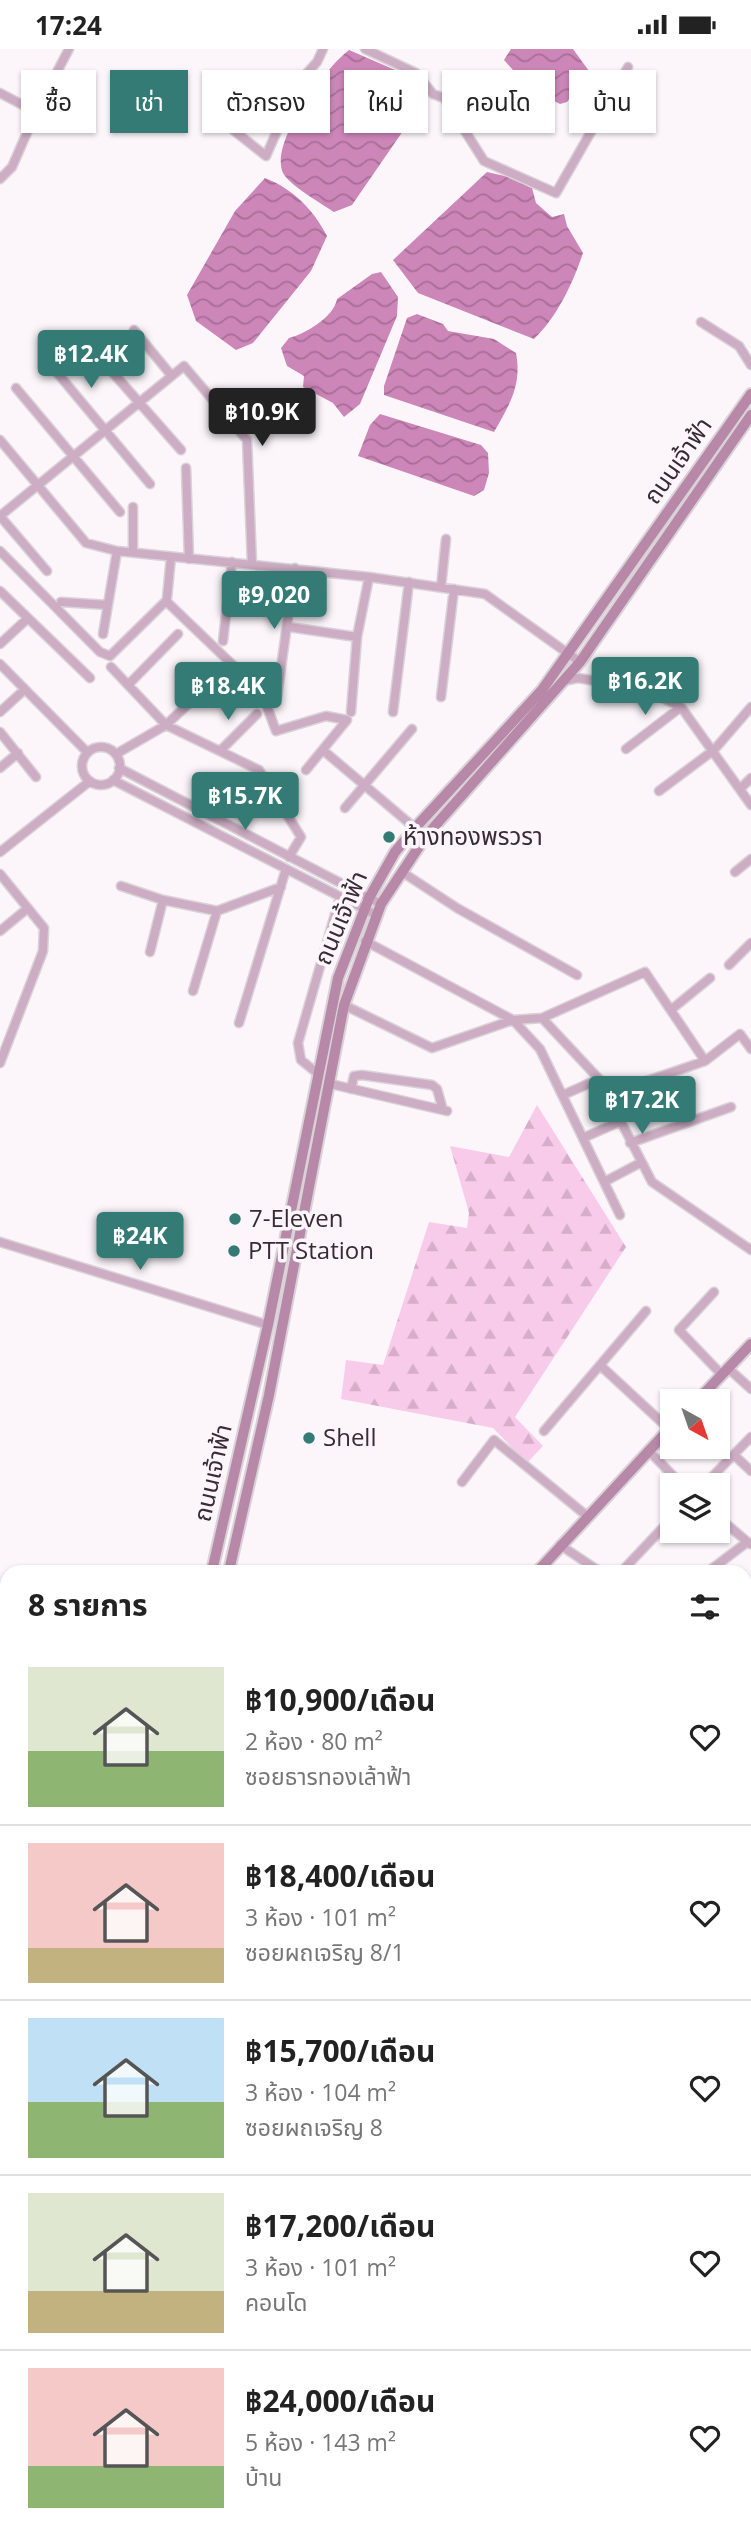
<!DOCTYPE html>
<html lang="th">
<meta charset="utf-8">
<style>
:root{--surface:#fff;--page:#f6f6f6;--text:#222;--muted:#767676;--line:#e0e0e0;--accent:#347b75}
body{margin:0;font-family:"Open Sans","Noto Sans Thai",sans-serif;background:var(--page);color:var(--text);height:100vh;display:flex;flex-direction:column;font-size:26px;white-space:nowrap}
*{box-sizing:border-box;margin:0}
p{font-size:23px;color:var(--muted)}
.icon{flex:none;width:38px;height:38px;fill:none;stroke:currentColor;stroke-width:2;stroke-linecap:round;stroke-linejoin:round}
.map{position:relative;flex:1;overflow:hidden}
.drawer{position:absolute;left:0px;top:1516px;width:752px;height:975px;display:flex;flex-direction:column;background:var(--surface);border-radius:21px 21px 0 0;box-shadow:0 2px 5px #0004}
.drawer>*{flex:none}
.banner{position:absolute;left:21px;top:21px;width:710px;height:63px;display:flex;gap:14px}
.needle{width:46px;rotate:140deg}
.controls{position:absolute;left:660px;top:1340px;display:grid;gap:14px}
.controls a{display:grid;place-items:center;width:70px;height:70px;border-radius:0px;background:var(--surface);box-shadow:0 2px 5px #0004;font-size:35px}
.price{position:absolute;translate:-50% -60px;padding:0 16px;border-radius:7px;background:var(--accent);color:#fff;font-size:23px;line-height:46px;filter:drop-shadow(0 2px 4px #0008)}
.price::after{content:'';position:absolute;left:50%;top:42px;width:21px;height:16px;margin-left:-10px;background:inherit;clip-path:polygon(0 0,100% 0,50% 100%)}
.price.on{background:#222;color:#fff}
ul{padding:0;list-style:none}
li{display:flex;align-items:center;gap:21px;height:175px;padding:0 28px}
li+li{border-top:2px solid var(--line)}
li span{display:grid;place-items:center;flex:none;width:196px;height:140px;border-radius:0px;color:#555}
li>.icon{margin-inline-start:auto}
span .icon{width:84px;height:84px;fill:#fffc;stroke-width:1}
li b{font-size:30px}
h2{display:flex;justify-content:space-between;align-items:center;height:84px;padding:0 28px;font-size:30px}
.tag{padding:0 24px;border-radius:0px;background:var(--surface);box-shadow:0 2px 5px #0004;font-size:24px;line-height:63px}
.tag.on{background:var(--accent);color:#fff}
.status{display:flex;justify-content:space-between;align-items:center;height:49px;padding:0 35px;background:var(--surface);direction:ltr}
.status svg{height:19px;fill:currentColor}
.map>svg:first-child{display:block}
.grass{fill:url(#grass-dots)}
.forest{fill:url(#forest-firs)}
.pitch{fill:#f9cbea}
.water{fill:url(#water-waves)}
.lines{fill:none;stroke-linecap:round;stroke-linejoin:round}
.stream{stroke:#cc86b8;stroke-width:2.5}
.street-casing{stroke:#d9d2d6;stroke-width:11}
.secondary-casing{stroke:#d9d2d6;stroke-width:14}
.street{stroke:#cdadc3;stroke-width:8}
.secondary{stroke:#b788a8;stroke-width:10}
.poi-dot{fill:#347b75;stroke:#fcf6fa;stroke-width:2.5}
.labels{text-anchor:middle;stroke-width:7;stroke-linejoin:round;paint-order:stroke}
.street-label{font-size:24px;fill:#382c34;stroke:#fcf6fa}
.poi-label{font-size:24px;fill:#382c34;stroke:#fcf6fa;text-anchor:start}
</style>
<div class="status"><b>17:24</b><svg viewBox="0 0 49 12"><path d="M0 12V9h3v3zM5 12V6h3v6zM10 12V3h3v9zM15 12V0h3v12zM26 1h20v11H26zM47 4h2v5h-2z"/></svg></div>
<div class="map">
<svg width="751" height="2490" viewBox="0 0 751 2490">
<defs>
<pattern id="grass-dots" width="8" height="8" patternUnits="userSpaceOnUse" patternTransform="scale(1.75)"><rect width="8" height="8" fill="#f9cbea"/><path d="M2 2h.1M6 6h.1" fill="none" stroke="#d6aec9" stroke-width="1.8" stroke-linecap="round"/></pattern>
<pattern id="forest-firs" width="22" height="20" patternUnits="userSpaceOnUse" patternTransform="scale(1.75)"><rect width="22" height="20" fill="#f9cbea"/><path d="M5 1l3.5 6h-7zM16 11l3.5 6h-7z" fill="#d6aec9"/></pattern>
<pattern id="water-waves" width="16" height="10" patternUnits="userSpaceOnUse" patternTransform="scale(1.75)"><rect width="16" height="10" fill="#cc86b8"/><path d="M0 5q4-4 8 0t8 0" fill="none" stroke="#a76e96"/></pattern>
</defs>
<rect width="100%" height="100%" fill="#fcf6fa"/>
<path class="grass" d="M751 1771V1846L746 1848V1774Z
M751 1863V1914L746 1912V1866Z
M751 1995V2035L746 2038V1996Z"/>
<path class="forest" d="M537 1056 626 1198 515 1368 543 1397 527 1414 493 1379 341 1350 346 1311 383 1316 429 1173 467 1179 469 1164 450 1097 509 1108Z
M7 2241V2483H51L52 2490H0V2242Z"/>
<path class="pitch" d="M105 2483H171L170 2490H105Z
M443 2483H492L490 2490H441Z"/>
<path class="water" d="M511 0H573L589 22 567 53 560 55 529 39 504 11Z
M349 1 416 30 425 50 352 156 334 163C322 155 289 136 283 124 269 94 325 19 349 1Z
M487 123 509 128 532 139 536 154 552 168 564 165 567 177 583 204C573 234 557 268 534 290L418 244 393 211Z
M265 129C293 140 313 160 327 187L311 222 253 294 236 301 196 272 187 246 235 162Z
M381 223 398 248 397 267 360 355 344 368 333 354 303 338 304 327 287 317 281 299 289 289C305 285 334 268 337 250L372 225Z
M417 265 443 275 448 282 494 290 516 304C522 336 510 355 494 383L384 346V337L407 269Z
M380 365 481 396 488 404 489 424 484 441 474 447 358 407 370 376Z"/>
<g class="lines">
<path class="stream" d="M746 1854 751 1853
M350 2490 351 2483"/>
<defs>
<path id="street" d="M365 0 416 24 433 45 444 49 484 112 556 144 628 18
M0 44 36 63
M249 52 284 71
M213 65 266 107 298 34 317 13 323 0
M0 130 12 118 36 63 69 0
M701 273 739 297 751 316
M134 281 171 326
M92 300 181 401
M54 320 150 435
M16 339 120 463
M0 391 86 494 117 502 369 528 485 545 580 613
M186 419 189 510
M0 467 184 317 247 391 252 515
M0 467 47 522
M0 502 100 603 110 607 166 552 262 644 276 682 326 667 347 671 306 721
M133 503V458
M441 538 446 490
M0 542 90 629
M167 549 171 508
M61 553 108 556
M289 578 357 588
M103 585 117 502
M223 592 232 513
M0 595 27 570
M0 615 87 703
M111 618 166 676 259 721 301 788 289 808
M563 632 578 629 645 640 681 658 751 756
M129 635 178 585
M277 647 295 519
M441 648 454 540
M0 663 24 641
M351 663 357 588 369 528
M393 663 409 533
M0 683 36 728
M82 717a19 19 0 1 1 38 0a19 19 0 1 1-38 0Z
M626 700 681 658
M220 702 257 665
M324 702 415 779
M116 705 166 676 222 623
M0 719 18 704
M119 719 381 855
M113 731 376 866
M740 740 751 729
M659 742 714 701 751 658
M345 759 412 680
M0 803 90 732
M402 823 457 859 577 926
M735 823 751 810
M0 825 44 879 43 902 0 1014
M121 837 163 851 217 862 281 838
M0 882 28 859
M365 892 513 971 540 1000 620 1166
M150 903 163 851
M729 916 751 894
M193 942 217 862
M344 956 432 999 513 971 542 969 645 923 705 1012
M672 960 710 929
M542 969 599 1030 652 1133 751 1201
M239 974 286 820
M317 1024 301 1011 298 994 340 848
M331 1035 447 1062
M351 1040 354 1027 362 1026 432 1036 437 1040 443 1061
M563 1046 599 1030
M606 1046 705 1012 740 985 751 1000
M583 1089 619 1073
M630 1094 731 1058
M604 1133 640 1114
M0 1193 268 1276
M714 1243 679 1281 722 1326
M602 1318 669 1380
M729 1320 751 1340
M544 1382 646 1262
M648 1401 683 1437
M734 1406 751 1422
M462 1433 494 1391 587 1467
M703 1437 751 1388
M718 1468 750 1495
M560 1496 599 1522
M622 1522 672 1469
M709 1522 746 1494
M0 1631H7
M746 1637 751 1641
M0 1837 7 1747
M0 2073 7 2065
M746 2084 751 2081
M746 2151 751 2146
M0 2192 7 2191
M746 2226 751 2221
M746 2267 751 2276
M746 2298 751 2294
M746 2364 751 2359
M746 2435 751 2431
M395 2483 413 2489
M613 2483 618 2490
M519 2490 526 2483
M593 2490 601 2483
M680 2490 688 2483"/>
<path id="secondary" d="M696 1353 751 1295
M212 1522 268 1276 338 929 369 849 395 803 415 779 542 641 751 345
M229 1522 269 1346 344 956 381 855 426 787 580 613 751 366
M538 1522 672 1377
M0 1915H7
M296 2490V2483"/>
</defs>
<use href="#street" class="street-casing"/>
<use href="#secondary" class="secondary-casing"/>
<use href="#street" class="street"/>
<use href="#secondary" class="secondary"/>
</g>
<g class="poi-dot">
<circle cx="389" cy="788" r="7"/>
<circle cx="235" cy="1170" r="7"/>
<circle cx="234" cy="1202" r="7"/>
<circle cx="309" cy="1389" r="7"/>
</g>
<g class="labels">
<g class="street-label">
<text transform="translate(678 412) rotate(-55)" y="8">ถนนเจ้าฟ้า</text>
<text transform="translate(341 869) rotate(-67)" y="8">ถนนเจ้าฟ้า</text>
<text transform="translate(213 1424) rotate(-77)" y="8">ถนนเจ้าฟ้า</text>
</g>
<g class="poi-label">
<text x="403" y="796">ห้างทองพรวรา</text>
<text x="249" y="1178">7-Eleven</text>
<text x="248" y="1210">PTT Station</text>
<text x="323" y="1397">Shell</text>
</g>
</g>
</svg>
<div class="controls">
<a><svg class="needle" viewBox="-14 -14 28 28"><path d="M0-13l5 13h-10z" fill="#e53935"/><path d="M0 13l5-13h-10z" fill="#767676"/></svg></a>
<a><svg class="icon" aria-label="layers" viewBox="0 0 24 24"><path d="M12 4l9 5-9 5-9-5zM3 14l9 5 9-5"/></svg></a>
</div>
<b class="price" style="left:91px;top:341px">฿12.4K</b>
<b class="price on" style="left:262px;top:399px">฿10.9K</b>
<b class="price" style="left:274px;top:582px">฿9,020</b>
<b class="price" style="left:645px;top:668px">฿16.2K</b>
<b class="price" style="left:228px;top:673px">฿18.4K</b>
<b class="price" style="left:245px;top:783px">฿15.7K</b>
<b class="price" style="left:642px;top:1087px">฿17.2K</b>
<b class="price" style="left:140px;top:1223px">฿24K</b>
<div class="banner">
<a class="tag">ซื้อ</a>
<a class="tag on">เช่า</a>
<a class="tag">ตัวกรอง</a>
<a class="tag">ใหม่</a>
<a class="tag">คอนโด</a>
<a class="tag">บ้าน</a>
</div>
<section class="drawer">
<h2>8 รายการ<svg class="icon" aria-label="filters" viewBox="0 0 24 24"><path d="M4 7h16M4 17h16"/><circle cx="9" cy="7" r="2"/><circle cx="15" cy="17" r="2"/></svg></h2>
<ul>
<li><span style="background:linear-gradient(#dfe7d0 60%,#8fb573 0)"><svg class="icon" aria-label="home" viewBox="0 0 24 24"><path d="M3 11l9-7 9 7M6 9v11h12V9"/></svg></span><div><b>฿10,900/เดือน</b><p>2 ห้อง · 80 m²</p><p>ซอยธารทองเล้าฟ้า</p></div><svg class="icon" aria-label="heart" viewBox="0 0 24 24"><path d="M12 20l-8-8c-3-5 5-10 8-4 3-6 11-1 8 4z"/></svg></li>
<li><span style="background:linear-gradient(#f6c9c9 75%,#c2b280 0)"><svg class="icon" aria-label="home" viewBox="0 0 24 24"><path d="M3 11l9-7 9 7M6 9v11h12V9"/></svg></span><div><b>฿18,400/เดือน</b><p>3 ห้อง · 101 m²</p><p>ซอยผถเจริญ 8/1</p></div><svg class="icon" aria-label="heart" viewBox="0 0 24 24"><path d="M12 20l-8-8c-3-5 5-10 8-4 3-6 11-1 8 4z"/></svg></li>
<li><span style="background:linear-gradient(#bfe0f5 60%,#8fb573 0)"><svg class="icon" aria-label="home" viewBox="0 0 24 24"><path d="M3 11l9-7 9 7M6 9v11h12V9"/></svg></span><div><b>฿15,700/เดือน</b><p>3 ห้อง · 104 m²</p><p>ซอยผถเจริญ 8</p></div><svg class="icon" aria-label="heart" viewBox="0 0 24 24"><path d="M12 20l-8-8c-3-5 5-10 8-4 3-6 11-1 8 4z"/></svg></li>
<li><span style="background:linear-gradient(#dfe7d0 70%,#c2b280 0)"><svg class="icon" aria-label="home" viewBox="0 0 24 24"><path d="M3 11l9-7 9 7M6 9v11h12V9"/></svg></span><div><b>฿17,200/เดือน</b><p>3 ห้อง · 101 m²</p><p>คอนโด</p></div><svg class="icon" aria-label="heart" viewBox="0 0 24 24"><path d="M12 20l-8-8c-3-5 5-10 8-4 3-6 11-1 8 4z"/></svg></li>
<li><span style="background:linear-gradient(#f6c9c9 70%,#8fb573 0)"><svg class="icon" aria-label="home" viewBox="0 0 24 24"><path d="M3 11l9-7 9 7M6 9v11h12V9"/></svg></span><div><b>฿24,000/เดือน</b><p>5 ห้อง · 143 m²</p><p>บ้าน</p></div><svg class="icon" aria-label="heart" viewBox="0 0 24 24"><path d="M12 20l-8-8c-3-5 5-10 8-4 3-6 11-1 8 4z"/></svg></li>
</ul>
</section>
</div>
